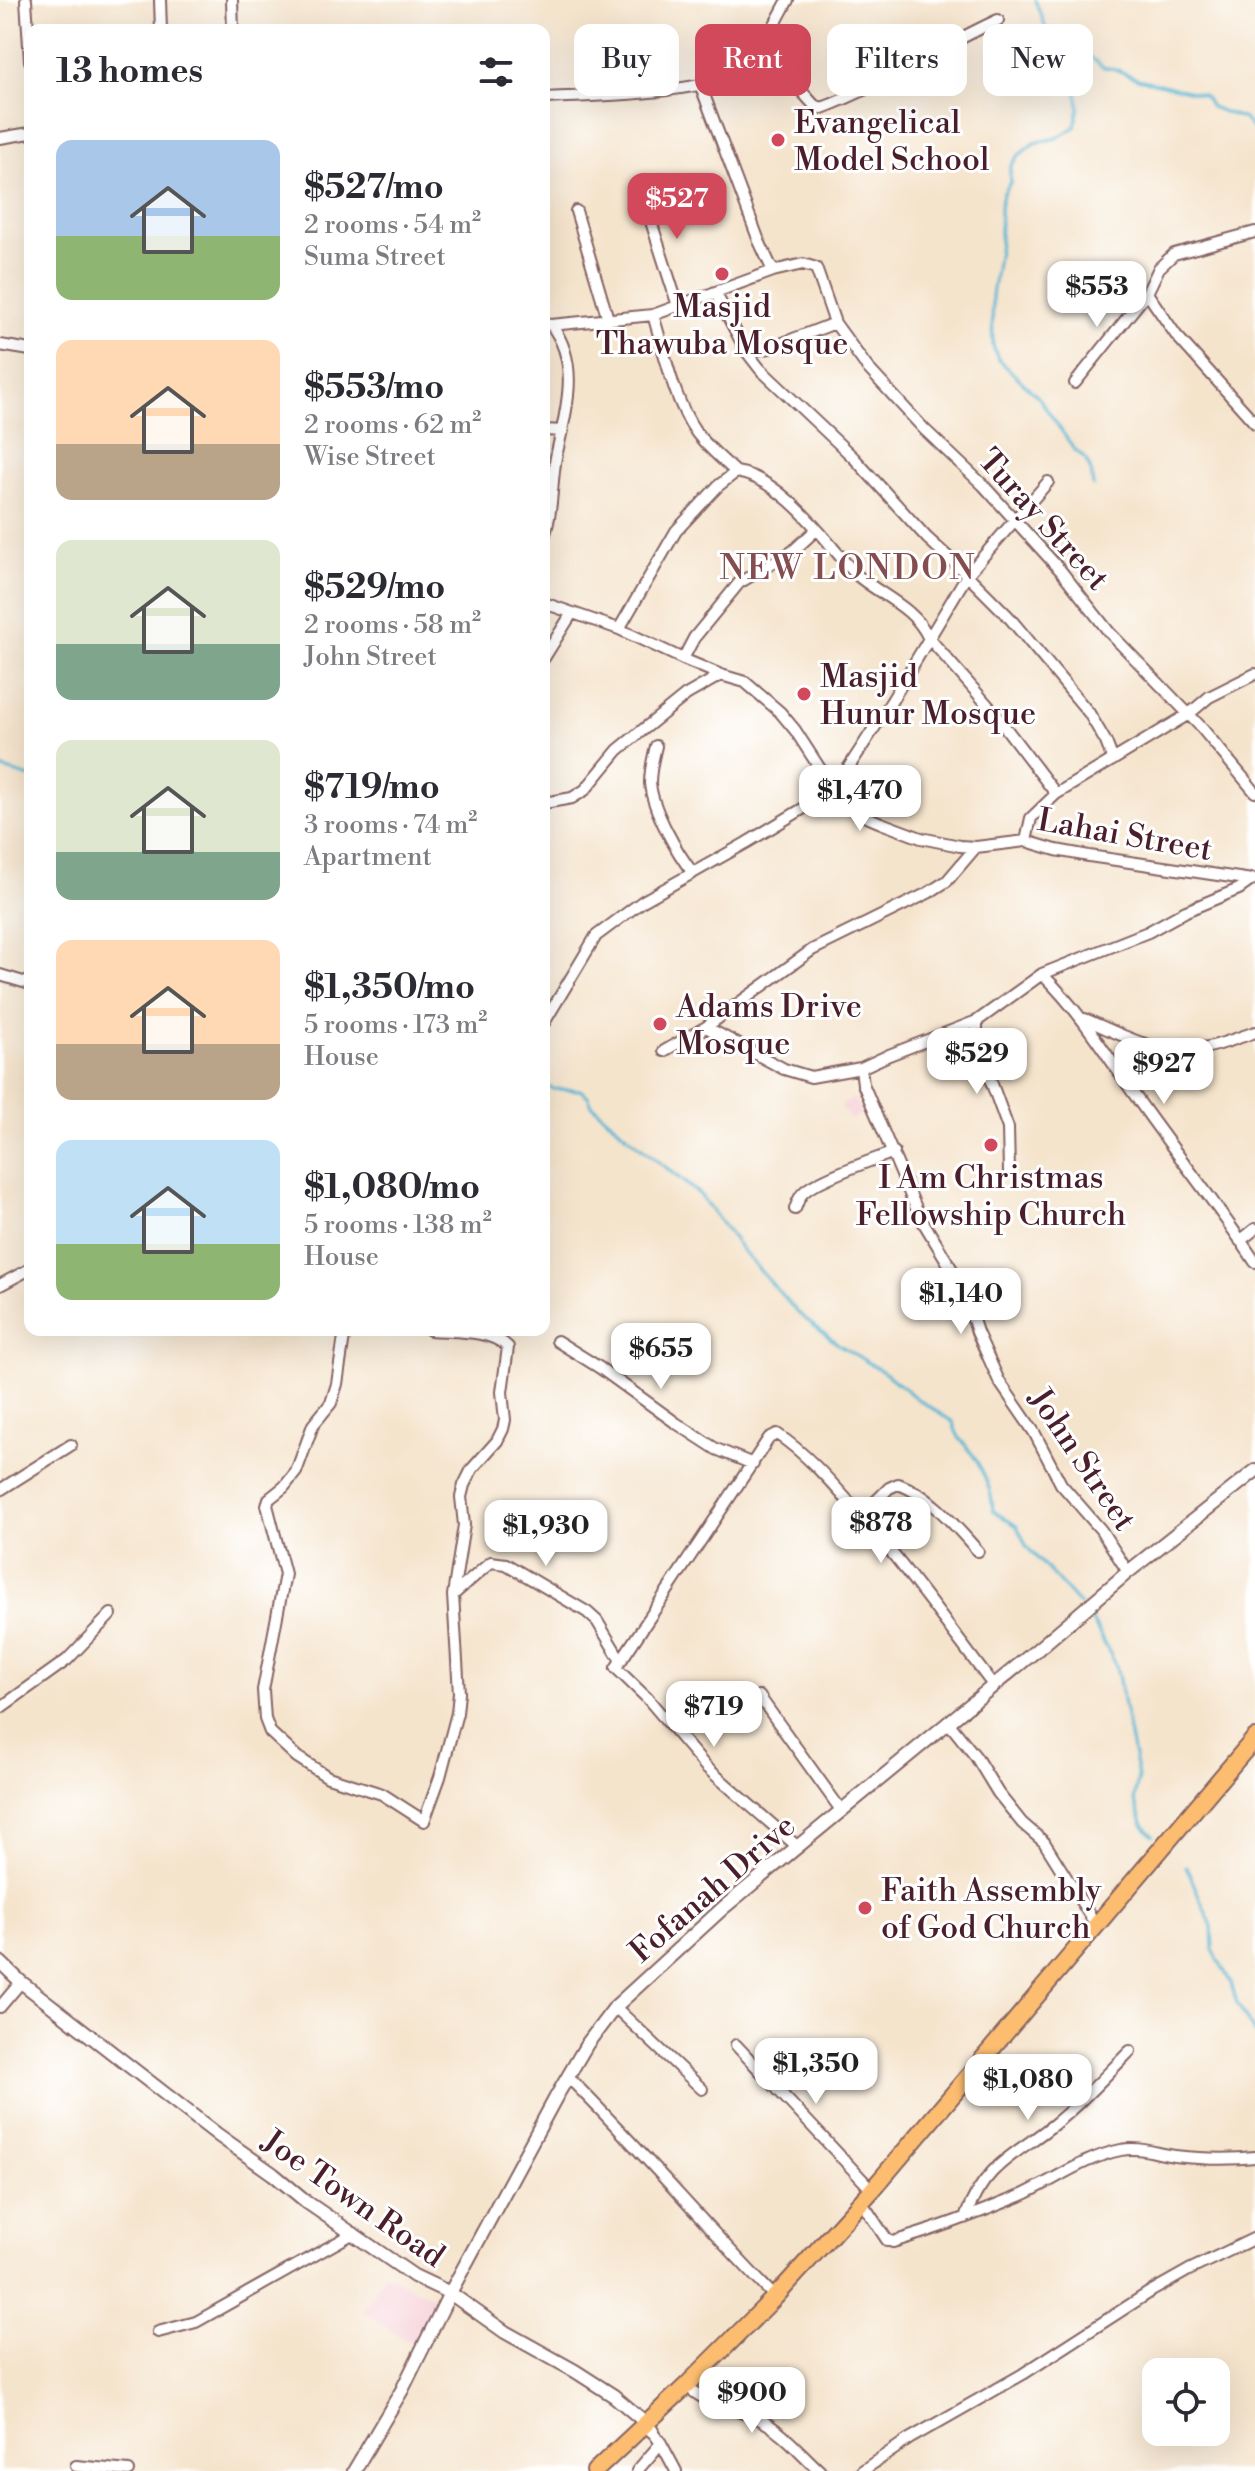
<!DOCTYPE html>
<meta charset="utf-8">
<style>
:root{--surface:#fff;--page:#f7f7f7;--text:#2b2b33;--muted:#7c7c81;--accent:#d1495b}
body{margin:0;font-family:"Libre Bodoni",serif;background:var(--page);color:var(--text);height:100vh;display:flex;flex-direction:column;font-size:30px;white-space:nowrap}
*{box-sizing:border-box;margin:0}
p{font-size:26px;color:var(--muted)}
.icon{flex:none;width:44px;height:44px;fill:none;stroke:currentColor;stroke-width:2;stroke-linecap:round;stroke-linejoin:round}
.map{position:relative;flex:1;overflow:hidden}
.details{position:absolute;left:24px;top:24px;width:526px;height:1312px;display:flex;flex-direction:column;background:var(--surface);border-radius:16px;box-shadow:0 8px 32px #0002}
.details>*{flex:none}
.top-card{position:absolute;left:574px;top:24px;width:560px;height:72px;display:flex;gap:16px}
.tools{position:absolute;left:1142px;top:2358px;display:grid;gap:16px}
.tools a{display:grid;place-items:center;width:88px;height:88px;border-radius:16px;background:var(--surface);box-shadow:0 8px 32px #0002;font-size:40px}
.price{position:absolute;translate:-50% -68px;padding:0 18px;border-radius:16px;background:#fff;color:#222;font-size:26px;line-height:52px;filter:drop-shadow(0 2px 4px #0008)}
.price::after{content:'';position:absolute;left:50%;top:48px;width:24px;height:18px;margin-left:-12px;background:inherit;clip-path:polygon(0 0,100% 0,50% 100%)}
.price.active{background:var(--accent);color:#fff}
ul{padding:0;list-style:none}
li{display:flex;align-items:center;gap:24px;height:200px;padding:0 32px}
li span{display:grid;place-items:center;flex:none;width:224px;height:160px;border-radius:16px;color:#555}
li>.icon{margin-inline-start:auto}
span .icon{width:96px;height:96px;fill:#fffc;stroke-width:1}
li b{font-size:34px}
h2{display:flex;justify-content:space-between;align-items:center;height:96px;padding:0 32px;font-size:34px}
.pill{padding:0 28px;border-radius:16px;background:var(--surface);box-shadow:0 8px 32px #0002;font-size:28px;line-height:72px}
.pill.active{background:var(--accent);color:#fff}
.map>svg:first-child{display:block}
.built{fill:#f6cfd7}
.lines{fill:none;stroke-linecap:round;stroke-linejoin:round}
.stream{stroke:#56b5d4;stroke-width:3}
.minor-casing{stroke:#866463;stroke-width:14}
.tertiary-casing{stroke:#866463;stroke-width:16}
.trunk-casing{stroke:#866463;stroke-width:20}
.minor{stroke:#fff;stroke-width:10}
.tertiary{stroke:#fff;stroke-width:12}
.trunk{stroke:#fcbd6f;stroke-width:16}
.poi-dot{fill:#d1495b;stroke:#fff;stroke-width:3}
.labels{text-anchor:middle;stroke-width:6;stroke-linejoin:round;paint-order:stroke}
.poi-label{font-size:32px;fill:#4a1f2b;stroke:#fff;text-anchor:start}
.street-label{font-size:32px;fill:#4a1f2b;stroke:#fff}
.neighbourhood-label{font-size:34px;letter-spacing:2px;fill:#844e50;stroke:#fff}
</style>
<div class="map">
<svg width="1255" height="2471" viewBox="0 0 1255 2471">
<rect width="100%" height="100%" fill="#fff"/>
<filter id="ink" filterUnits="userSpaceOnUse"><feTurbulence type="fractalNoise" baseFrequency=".0125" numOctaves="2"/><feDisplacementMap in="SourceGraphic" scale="16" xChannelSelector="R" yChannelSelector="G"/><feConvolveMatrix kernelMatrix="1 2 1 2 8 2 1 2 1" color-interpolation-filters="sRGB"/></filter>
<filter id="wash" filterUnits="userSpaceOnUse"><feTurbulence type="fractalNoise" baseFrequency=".006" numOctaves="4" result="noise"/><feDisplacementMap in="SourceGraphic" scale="32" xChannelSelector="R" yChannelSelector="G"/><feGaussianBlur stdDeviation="1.8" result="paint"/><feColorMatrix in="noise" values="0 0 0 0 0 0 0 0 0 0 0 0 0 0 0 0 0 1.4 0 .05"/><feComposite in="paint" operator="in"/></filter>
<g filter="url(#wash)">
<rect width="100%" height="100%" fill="#f5e4cc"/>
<path class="built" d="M854 1098 862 1113 850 1120 841 1106Z
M385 2274 438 2300 414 2345 362 2312Z"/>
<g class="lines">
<path class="stream" d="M1035 0 1059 62 1073 74 1079 106 1075 127 1057 138 1034 143 1018 156 1010 167V183L1003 194 1000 207V243L992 296 993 346 998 359 1039 398 1074 449 1085 458 1091 471 1093 486
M1050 44 1069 51 1089 56 1103 67 1115 69 1138 79 1204 95 1211 107 1244 119 1255 132
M0 768 30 777
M544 1084 553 1089 580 1090 588 1096 592 1105 633 1141 700 1195 745 1254 798 1313 838 1344 885 1373 916 1398 953 1422C957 1439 964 1442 973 1455 984 1473 992 1490 993 1511L1017 1526 1027 1547 1080 1605
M1089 1615 1116 1665 1138 1777 1134 1799 1142 1823 1153 1836
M1186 1866 1212 1926 1213 1950 1231 1983 1237 2003 1255 2034"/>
</g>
</g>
<g filter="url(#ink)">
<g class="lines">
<defs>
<path id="minor" d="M26 0 30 61
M160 0 161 30
M232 0 233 30
M748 66 760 71 776 63 814 105 822 108C884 85 938 47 998 20
M700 84 759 241 773 271
M544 98C588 96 714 94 745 68 760 55 778 18 788 0
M0 138 30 133
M640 187 678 306
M576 211 608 319
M715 292 746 351 760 369 854 458 927 538 959 567 1008 616 1089 713 1106 742 1113 760
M1147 293 1176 335 1255 423
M653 315C665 353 673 399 696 432 707 447 723 460 736 472
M544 324 551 325 653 315 773 271 803 264 816 268 835 323 867 367 924 429 983 485 1061 571 1109 632 1200 726 1255 792
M0 345 30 350
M746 351 770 348 835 323
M1075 383 1147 293 1159 268 1174 254 1255 232
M544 430 563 431
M736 472C773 477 810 520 833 548 841 557 849 568 858 576 882 596 915 608 928 637L992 710 1056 794
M544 537C553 511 551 484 556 457 565 414 582 364 551 325
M544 603 619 629 683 659 721 675 745 682 780 712 795 730 839 798 857 813 881 823 921 838 960 846 976 847 1026 841 1056 850 1089 856 1252 880
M619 629 676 531 718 486 736 472
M544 658 572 613
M683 659 694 638 739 583 793 551 816 530
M656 746C653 758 650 771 650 783 652 809 677 853 693 873
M544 803 572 798 585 790 618 750 686 695 721 675
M1026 841 1031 818 1056 794 1189 714 1209 697 1255 674
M1042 974C1080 1011 1106 1054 1136 1097 1175 1153 1218 1205 1255 1262
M0 975 30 984
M1085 1019C1115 1032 1148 1050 1181 1050 1206 1051 1232 1040 1255 1032
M977 1021V1034L985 1065 1008 1128 1009 1172
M544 1023 596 936 643 901 746 843 834 790 891 702 967 575 1048 482
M706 1027 784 1069 811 1077 861 1068 889 1055 977 1021 1042 974 1148 932 1186 911 1239 889 1253 879
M664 1051 706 1027 812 950 928 893 947 881 976 847
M861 1068 863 1084 919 1215 962 1286 977 1332 999 1381 1034 1432 1061 1484 1101 1530 1128 1572
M795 1209C797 1204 799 1196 804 1192 819 1178 873 1160 894 1152
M1240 1241 1255 1229
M0 1285 30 1269
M345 1330 337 1384 331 1403 313 1425 296 1472 284 1487 269 1499 267 1505 285 1574 263 1690 265 1719 270 1732 297 1757 328 1777 382 1794 424 1821 440 1777 457 1713 459 1693 453 1595 464 1525 461 1497 464 1485 472 1469 497 1441 503 1429 505 1420 502 1392 508 1347C490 1329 454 1332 430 1330
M557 1341 600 1368 676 1423 716 1449 753 1464
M0 1490 71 1445
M861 1516 889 1488 898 1484C931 1495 955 1526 978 1551
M453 1595 491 1562 506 1564 587 1612 597 1621 620 1659
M759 1696 841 1810
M0 1708 67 1660 111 1614
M948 1722 976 1757 998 1793 1022 1823 1044 1842 1096 1925
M798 1847 706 1767 648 1699 616 1668 769 1438 777 1434C807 1454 832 1483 856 1510 905 1566 948 1626 993 1685
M0 2007 21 1982
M615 2007 702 2089
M736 2045 872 2190
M568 2077C640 2148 704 2225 775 2297
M867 2210 887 2240 893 2242C936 2229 979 2213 1020 2196 1053 2181 1085 2157 1121 2150 1140 2146 1157 2154 1175 2156 1202 2159 1229 2160 1255 2157
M965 2218C985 2162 1017 2155 1058 2121 1084 2100 1106 2075 1130 2051
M158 2332 196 2322 354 2233
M693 2391C712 2406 735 2409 757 2418 782 2430 800 2453 820 2471
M652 2431 661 2443 676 2471
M76 2466 129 2471
M637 2471 661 2443
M862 2471 909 2439 1023 2374 1150 2292 1189 2270 1255 2238"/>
<path id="tertiary" d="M0 1962 21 1982 218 2135 273 2174 308 2203 414 2276 450 2293 505 2332 575 2371 614 2396 646 2423 652 2431
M354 2471 402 2390 450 2293 556 2097 587 2044 615 2007 723 1908 1038 1649 1128 1572 1255 1471"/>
<path id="trunk" d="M595 2471 687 2385 775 2297 872 2190 1255 1738"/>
</defs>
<use href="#minor" class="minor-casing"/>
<use href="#tertiary" class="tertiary-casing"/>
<use href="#trunk" class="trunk-casing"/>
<use href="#minor" class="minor"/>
<use href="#tertiary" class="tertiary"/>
<use href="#trunk" class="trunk"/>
</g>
</g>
<g class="poi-dot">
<circle cx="778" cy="140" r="8"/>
<circle cx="722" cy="274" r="8"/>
<circle cx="804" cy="694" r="8"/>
<circle cx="660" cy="1024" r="8"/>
<circle cx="991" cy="1145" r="8"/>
<circle cx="865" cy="1908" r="8"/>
</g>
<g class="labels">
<g class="poi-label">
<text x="794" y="133">Evangelical<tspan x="794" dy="37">Model School</tspan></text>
<text x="722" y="317" text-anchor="middle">Masjid<tspan x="722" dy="37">Thawuba Mosque</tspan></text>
<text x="820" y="687">Masjid<tspan x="820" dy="37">Hunur Mosque</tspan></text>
<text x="676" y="1017">Adams Drive<tspan x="676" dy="37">Mosque</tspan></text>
<text x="991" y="1188" text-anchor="middle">I Am Christmas<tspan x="991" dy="37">Fellowship Church</tspan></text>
<text x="881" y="1901">Faith Assembly<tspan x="881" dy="37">of God Church</tspan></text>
</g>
<g class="street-label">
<text transform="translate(1044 519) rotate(48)" y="11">Turay Street</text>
<text transform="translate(1125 834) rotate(10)" y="11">Lahai Street</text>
<text transform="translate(1083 1459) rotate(56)" y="11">John Street</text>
<text transform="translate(712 1888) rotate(-41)" y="11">Fofanah Drive</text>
<text transform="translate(354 2198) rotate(35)" y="11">Joe Town Road</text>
</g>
<g class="neighbourhood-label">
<text x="848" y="579">NEW LONDON</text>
</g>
</g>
</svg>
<div class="tools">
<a><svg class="icon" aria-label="locate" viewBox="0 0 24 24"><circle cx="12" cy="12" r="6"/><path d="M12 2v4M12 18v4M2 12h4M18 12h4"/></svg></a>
</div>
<b class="price active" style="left:677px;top:241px">$527</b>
<b class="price" style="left:1097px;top:329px">$553</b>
<b class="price" style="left:860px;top:833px">$1,470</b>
<b class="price" style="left:977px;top:1096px">$529</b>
<b class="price" style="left:1164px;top:1106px">$927</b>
<b class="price" style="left:961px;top:1336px">$1,140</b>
<b class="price" style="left:661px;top:1391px">$655</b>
<b class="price" style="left:881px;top:1565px">$878</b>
<b class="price" style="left:546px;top:1568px">$1,930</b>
<b class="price" style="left:714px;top:1749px">$719</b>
<b class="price" style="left:816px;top:2106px">$1,350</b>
<b class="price" style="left:1028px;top:2122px">$1,080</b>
<b class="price" style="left:752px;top:2435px">$900</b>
<div class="top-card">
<a class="pill">Buy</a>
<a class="pill active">Rent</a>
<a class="pill">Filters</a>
<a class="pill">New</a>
</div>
<section class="details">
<h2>13 homes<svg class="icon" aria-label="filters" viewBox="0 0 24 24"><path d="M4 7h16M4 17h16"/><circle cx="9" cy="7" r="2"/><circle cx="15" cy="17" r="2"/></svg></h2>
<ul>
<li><span style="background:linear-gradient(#a9c7e8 60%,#8fb573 0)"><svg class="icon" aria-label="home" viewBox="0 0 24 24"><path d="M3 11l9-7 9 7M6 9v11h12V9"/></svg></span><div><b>$527/mo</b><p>2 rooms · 54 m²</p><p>Suma Street</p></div></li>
<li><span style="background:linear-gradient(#ffd9b3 65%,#b9a48a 0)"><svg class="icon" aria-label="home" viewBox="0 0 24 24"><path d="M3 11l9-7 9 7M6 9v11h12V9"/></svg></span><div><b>$553/mo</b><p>2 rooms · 62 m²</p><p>Wise Street</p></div></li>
<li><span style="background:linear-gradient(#dfe7d0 65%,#7fa58c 0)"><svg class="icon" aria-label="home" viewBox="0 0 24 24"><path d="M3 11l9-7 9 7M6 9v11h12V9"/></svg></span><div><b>$529/mo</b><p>2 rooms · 58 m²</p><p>John Street</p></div></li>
<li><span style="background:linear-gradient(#dfe7d0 70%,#7fa58c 0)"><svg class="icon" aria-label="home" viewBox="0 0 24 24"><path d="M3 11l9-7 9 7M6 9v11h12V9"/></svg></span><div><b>$719/mo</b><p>3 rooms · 74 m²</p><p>Apartment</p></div></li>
<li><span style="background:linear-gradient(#ffd9b3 65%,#b9a48a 0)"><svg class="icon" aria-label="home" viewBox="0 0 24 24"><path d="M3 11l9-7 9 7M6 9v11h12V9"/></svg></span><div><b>$1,350/mo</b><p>5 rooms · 173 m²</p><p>House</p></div></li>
<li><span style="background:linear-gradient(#bfe0f5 65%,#8fb573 0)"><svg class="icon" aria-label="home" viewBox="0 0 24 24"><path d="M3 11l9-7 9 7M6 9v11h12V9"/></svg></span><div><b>$1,080/mo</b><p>5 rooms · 138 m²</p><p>House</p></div></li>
</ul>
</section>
</div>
